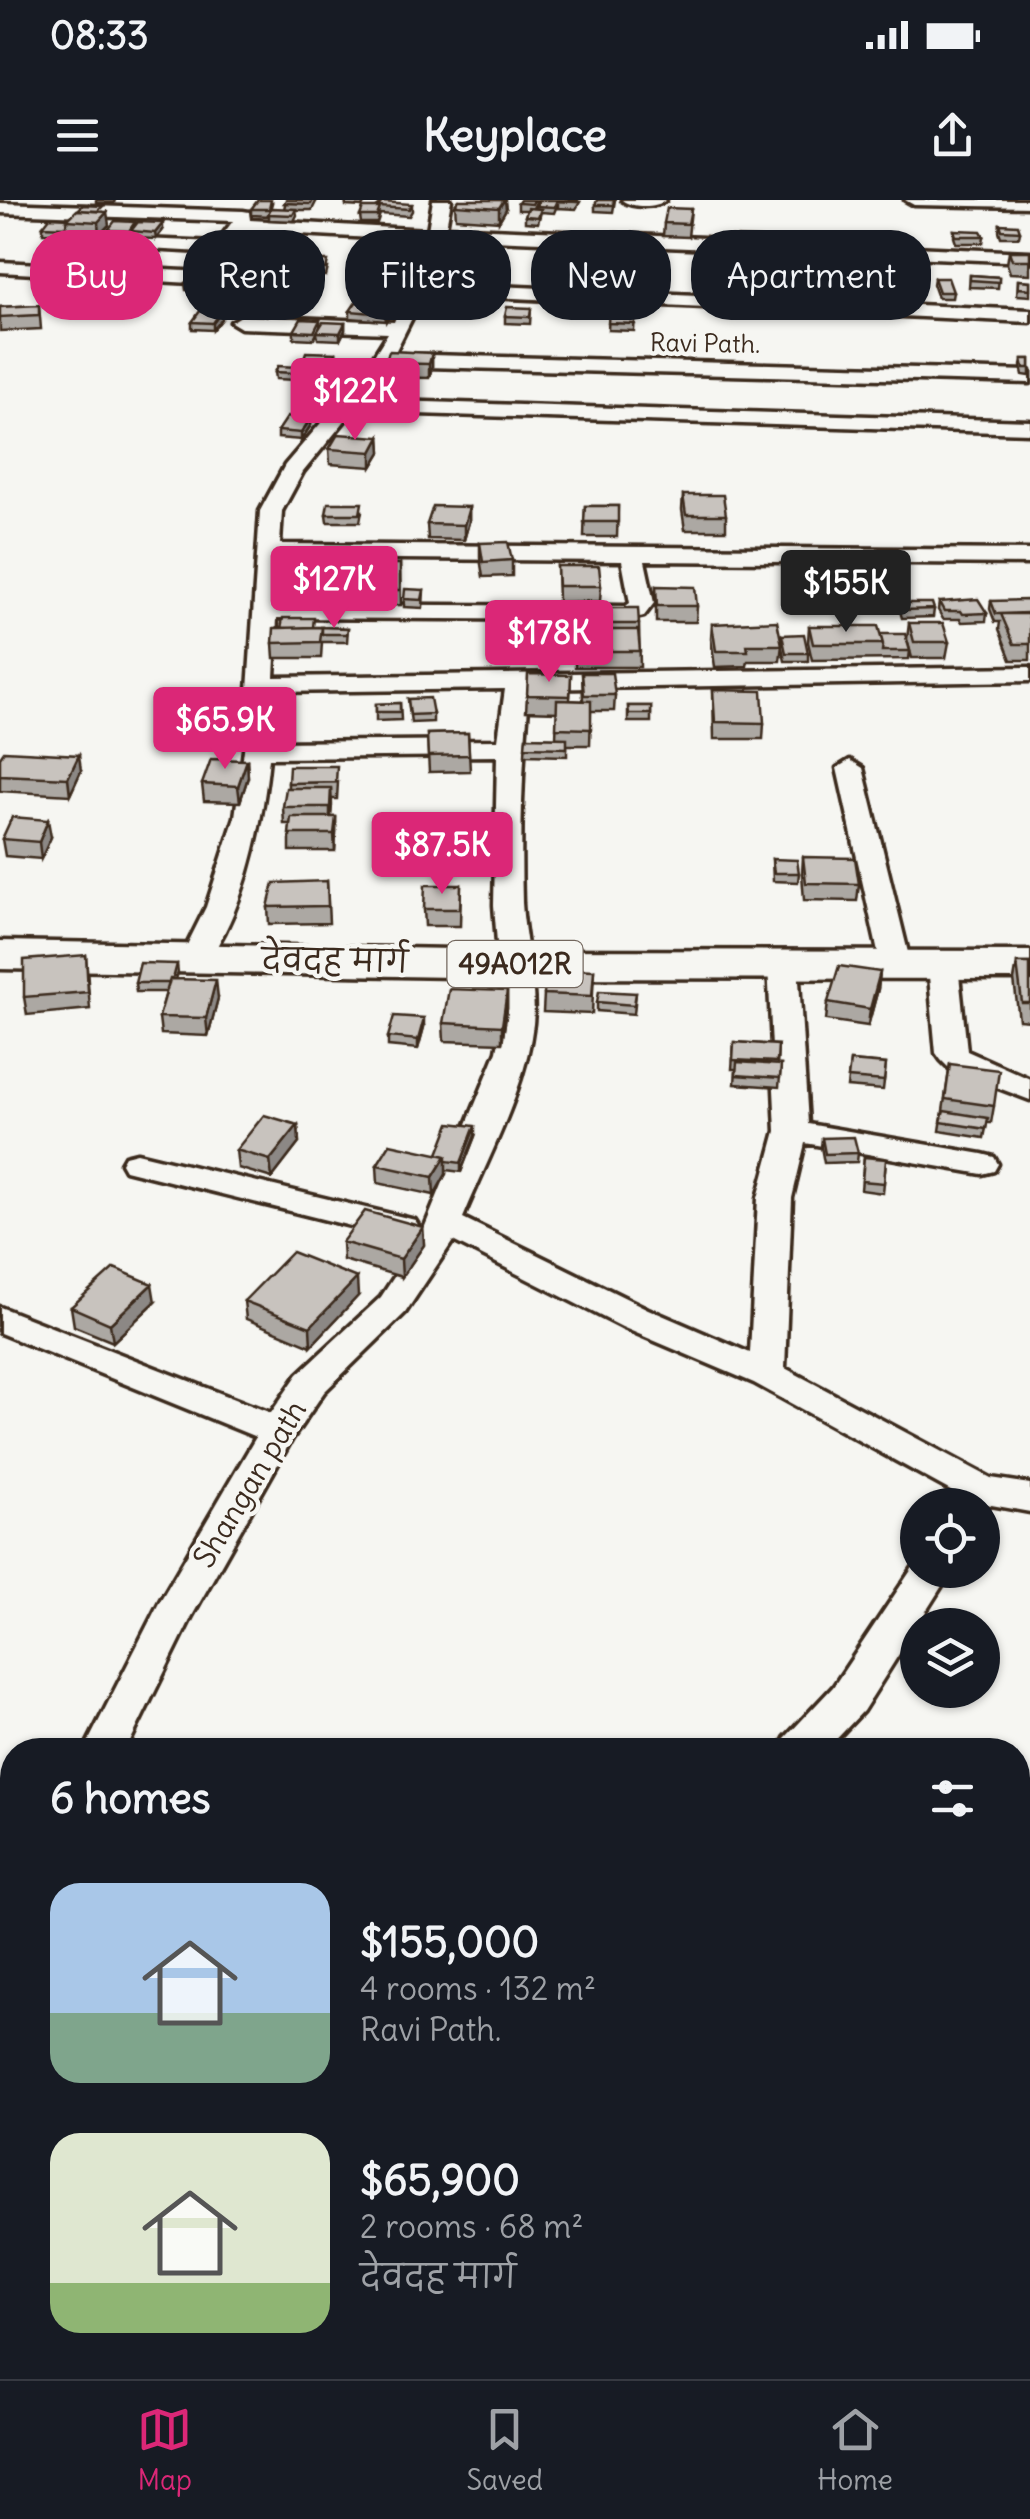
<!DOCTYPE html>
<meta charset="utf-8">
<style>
:root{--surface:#171b24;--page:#20242c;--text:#f1f3f6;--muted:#9ea1a6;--line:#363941;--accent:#db2777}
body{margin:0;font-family:Delius,"Playpen Sans Deva",sans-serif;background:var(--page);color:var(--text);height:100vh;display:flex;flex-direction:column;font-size:38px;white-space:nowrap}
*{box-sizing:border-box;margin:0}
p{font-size:32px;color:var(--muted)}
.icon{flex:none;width:55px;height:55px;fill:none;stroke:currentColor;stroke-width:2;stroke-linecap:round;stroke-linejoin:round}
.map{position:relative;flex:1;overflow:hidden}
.side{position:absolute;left:0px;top:1538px;width:1030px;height:642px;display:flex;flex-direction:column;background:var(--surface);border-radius:40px 40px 0 0;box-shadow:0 2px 8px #0004}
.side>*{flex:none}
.hud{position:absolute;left:30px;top:30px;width:970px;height:90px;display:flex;gap:20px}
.tools{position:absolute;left:900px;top:1288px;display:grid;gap:20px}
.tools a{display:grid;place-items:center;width:100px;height:100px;border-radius:50%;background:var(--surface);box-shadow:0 2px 8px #0004;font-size:50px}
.price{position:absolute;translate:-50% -85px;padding:0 22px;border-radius:10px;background:var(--accent);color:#fff;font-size:32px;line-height:65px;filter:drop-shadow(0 2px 5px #0008)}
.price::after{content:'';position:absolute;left:50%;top:60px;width:30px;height:22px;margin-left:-15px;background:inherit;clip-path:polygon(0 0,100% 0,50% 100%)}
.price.on{background:#222;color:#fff}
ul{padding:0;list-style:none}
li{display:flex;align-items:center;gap:30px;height:250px;padding:0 50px}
li span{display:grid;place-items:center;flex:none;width:280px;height:200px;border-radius:30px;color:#555}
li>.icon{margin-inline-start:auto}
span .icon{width:120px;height:120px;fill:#fffc;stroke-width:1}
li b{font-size:42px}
h2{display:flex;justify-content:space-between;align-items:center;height:120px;padding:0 50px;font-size:42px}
.tag{padding:0 35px;border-radius:40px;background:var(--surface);box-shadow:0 2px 8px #0004;font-size:35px;line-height:90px}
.tag.on{background:var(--accent);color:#fff}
.status{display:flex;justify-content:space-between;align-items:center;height:70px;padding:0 50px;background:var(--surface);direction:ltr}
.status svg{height:28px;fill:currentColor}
header{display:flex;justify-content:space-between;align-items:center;height:130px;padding:0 50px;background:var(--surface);font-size:45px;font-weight:700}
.menu{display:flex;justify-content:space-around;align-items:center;height:140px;border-top:2px solid var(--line);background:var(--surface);font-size:28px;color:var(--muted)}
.menu a{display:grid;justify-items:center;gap:5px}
.menu .on{color:var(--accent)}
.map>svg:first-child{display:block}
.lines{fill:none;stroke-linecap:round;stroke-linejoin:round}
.minor-casing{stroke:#3b2a1e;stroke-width:7}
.primary-casing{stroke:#3b2a1e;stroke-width:7}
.minor{fill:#f6f6f2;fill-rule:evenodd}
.primary{fill:#f6f6f2;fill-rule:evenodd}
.wall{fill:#aca8a3;stroke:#3b2a1e;stroke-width:2.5}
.shaded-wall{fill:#8c8885;stroke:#3b2a1e;stroke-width:2.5}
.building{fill:#c8c3be;stroke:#3b2a1e;stroke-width:2.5}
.labels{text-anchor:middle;stroke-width:9;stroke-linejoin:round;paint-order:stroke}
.far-street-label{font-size:25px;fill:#3b2a1e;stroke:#f6f6f2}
.shield{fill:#f6f6f2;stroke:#73675e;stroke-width:2.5}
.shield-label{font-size:28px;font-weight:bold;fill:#3b2a1e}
.street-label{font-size:30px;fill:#3b2a1e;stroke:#f6f6f2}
</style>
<div class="status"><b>08:33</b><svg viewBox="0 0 49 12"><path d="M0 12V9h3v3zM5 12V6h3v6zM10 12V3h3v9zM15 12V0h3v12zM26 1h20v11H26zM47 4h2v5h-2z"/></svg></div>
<header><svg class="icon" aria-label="menu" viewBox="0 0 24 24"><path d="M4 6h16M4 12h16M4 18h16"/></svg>Keyplace<svg class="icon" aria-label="share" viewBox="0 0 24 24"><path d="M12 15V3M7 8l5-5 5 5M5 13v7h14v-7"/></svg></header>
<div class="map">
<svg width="1030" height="2179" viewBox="0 0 1030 2179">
<rect width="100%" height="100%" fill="#f6f6f2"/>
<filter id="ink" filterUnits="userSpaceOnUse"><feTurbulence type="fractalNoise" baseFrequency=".01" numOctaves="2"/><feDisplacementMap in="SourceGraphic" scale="20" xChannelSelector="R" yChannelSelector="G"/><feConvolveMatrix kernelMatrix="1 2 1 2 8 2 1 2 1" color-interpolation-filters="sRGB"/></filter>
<g filter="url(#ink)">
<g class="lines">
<defs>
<path id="minor" d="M433 0H451L446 27 1030 52V62L444 38 429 83 1030 110V122L424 94 394 154 1030 171V183L387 166 362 200 1030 221V233L352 212 303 272 282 311 280 344 1030 350V364L645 361 654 403 644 416 626 420 277 418 274 477 1030 467V481L530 489C522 559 520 631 522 703 524 742 537 785 533 824 525 891 488 957 463 1018L648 1109 750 1153 758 998 776 931 768 764 773 758H793L798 764 808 924 982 954 994 957 998 964 994 971 982 974 805 943 792 998 785 1168 991 1278 1030 1284V1312L969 1301 754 1183 622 1127 453 1041 405 1113 324 1192 292 1239 192 1416 126 1550H84L160 1401 256 1237 0 1133V1107L271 1213 298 1174 381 1097 421 1036 497 851 503 819 494 705 497 556 269 558C262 627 246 707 205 765H185L180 759 206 707 235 617 244 550 260 311 285 265 361 176 388 133 241 128 231 122 241 116 394 122 426 41 245 31 228 52 222 53 72 45 66 44V36L217 42 233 21 0 13V3L243 11 249 12 250 20 428 30ZM280 358 622 361 630 403 626 406 277 404ZM505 489 498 540 271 542 273 492Z
M622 0H666C656 8 632 8 622 0Z
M905 0H1030V7L914 5Z
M0 62 226 73 235 79 226 85 0 72Z
M850 560 863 568 911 765 907 771H885L881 765 837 568Z
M943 756 954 759 958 765 967 851 1030 879V900L951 870 941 860 936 853 928 765 932 759Z
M137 953 403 1017 415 1020 420 1028 415 1036 403 1039 125 970 121 963 125 956Z
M918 1360V1370H952L863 1511 826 1550H779L785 1538 833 1487Z
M0 1658 12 1660V1698L0 1696Z
M12 1815V1904L0 1909V1819Z
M0 2139 12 2142V2168H71L75 2179H0Z
M460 2168H512V2179H460Z"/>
<path id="primary" d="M0 741 510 750 1030 751V779L510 778 0 769Z"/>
</defs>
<use href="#minor" class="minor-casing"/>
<use href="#primary" class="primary-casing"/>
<use href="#minor" class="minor"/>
<use href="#primary" class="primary"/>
</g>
<path class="wall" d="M96 0H115L114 3H96Z
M286 0H315L316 2 312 10H296L297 15 294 21 269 20V16L251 15V9L272 3 270 10 284 9Z
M345 0H365V2L362 7 346 6Z
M459 0 506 9 499 21 456 18 455 5Z
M537 0 533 8H536L539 0 580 2 576 9 558 8V3L554 13 541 12 538 23 525 22V16L527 10H518V3Z
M615 0 613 12 595 11V5Z
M412 4V11L409 16 380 14 377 23H361L360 16 378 7Z
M691 9 688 37 663 36 664 23Z
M103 12 109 25 99 35 69 33V30L66 34 43 33V26L70 18Z
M135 22 136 26 163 30 156 39 132 38V34L129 37 109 36 108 30Z
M1000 24 1020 31 1019 37H1001L999 31Z
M954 30 984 36 983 43H956L954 37Z
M390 49V56L387 65 357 64V58Z
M1009 51H1030V74L1010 73 1007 64Z
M304 62H313V78H304Z
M328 68 326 76H314V69Z
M970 75 999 77 998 88 969 87Z
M934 78 953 92 952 98H938L933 84Z
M214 79 205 91 186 90 185 83Z
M1018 80 1030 81V96L1017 95Z
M242 83V87L264 83 265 88 290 92 283 104 261 103 260 97 258 101 238 100V96L237 98H229V100L221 113 222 119 213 130 192 129V122L204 111V105L218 93 217 90Z
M306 98V105L299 115 282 114V107Z
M391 104V111L386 121 350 118V111Z
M39 105 41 129 0 131V107Z
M531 108 530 124 505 123V116Z
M609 113 635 114 634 131 608 130Z
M320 120V126L345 123V130L340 140 318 139 317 133 314 139 294 138V131Z
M336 153 337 167 332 180H302L301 166Z
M432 153V167L429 178 385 177V163Z
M1022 159H1030V176L1023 175 1021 166Z
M298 167V174L296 180 276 179 275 172Z
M311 218V225L301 240 278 238V231Z
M380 237 381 252 372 267 330 264 329 249Z
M683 295 726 315V330H685L682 310Z
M585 306H618L617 337H584Z
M469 307V322L464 340 428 339 427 324Z
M362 311 360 322H327L326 314Z
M480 343 512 360V376L483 377 480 358Z
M330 359 329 380H303L302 372Z
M400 364 401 405 367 406 366 390Z
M557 366 601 386 600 401 558 402Z
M656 386 697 406 696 422H656Z
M424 390 423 408 404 407V399Z
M991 401 1030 405V460H1011L999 429 1000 422H995L990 409Z
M939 402 987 413 986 421 962 422 960 419H943L938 410Z
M900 403 934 409 933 417 902 418 900 411Z
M513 407 549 408V429H553L552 462 508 461V428H511Z
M600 408 639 424 640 467H575V430H600Z
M909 423 949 442 946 458H912L907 439Z
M712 424 782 445 780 461H748L747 466 715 467 711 439Z
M809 426 880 434 910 451 909 459 812 460 808 442Z
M315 427 348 428 347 442H322L321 458H274L273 443Z
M782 435 808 453V461H785L781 443Z
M582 473 615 495 614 511H591L590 545H567V556L525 555 526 537 556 538 557 512 526 511 527 495 571 475 570 500 583 501Z
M713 490 764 523 763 539H714Z
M408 499 433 514V522L411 523Z
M400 503 401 520 376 521V504Z
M628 506H651V522H628Z
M468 533 470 571 429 572 427 534Z
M0 557 81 571 70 595 0 591Z
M247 560 248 577 240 602 204 601 202 584Z
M338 582 337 599H332L331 617H336V633L335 651H290V624H284L283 607 288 588V583Z
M51 637 41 659 5 656 2 639Z
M803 657 859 684 857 701 804 700 802 674Z
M772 659 799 673 798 682 773 681Z
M327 681 329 723 269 724 268 707Z
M461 685 460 726H425L424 709Z
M86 755 90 809 27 815 24 797Z
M1017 763H1030V821L1019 820 1014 780Z
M177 764 178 773 176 779 218 798 208 836 161 834 159 817 166 792H136L135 783Z
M594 770 592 814 543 812 544 794Z
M880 772 878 789 868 826 826 820 828 802Z
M507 791V809L502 843 444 841 443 823Z
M636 793 634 814 597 811V802Z
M424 827 418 849 388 846V837Z
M734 842 778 845 777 865H781L779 887 735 884 736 869H732Z
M850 861 886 864 883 890 847 887Z
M950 864 994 906 991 923H987L984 938 940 931Z
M298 925 299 943 272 978 238 968 236 950Z
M475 936 461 972 446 970V974L434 995 378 983 377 965 438 954Z
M822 938 858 953 857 962 824 963 821 947Z
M864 957 886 959 883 993 861 990Z
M423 1027 424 1045 402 1077 343 1060 342 1042Z
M358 1096 311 1146 246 1119 244 1101Z
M155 1102 113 1142 74 1126 71 1107Z
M0 2037 12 2038V2127L0 2125Z
M125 2168H227L226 2173 126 2174Z"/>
<path class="shaded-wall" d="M504 0H505L506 9 499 21V8Z
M107 12 109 25 99 35 98 22Z
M163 23V30L156 39 155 33Z
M214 73V79L205 91V84Z
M289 85 290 92 283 104 282 97Z
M229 94V100L221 113V106Z
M306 98V105L299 115V108Z
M391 104V111L386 121 385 114Z
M221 112 222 119 213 130V123Z
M345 123V130L340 140V133Z
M336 153 337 167 332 180V166Z
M432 153V167L429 178V164Z
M311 218V225L301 240V233Z
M380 237 381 252 372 267V252Z
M469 307V322L464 340V325Z
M79 555 81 571 70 595 68 578Z
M247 560 248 577 240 602 238 586Z
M331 588 332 605 330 624V607Z
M336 617V633L335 651 334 634Z
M48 620 51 637 41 659 39 642Z
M880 772 878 789 868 826 870 809Z
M216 780 218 798 208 836 206 818Z
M507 791V809L502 843V826Z
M424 818V827L418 849V840Z
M298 925 299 943 272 978 270 960Z
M475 926V936L461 972V963Z
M446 956V974L434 995 433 977Z
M423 1027 424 1045 402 1077 401 1059Z
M357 1078 358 1096 311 1146 310 1127Z
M152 1084 155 1102 113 1142 110 1124Z"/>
<path class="building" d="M258 0H271L269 9H251Z
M286 0H313L311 4 284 3Z
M459 0H504L499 8 455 5Z
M520 0H534L532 4 518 3Z
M539 0H557L554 7 536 6Z
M558 0H578L577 2 558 1Z
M597 0H614L613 5H595Z
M382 2 412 4 409 9 378 7Z
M83 5 103 6 98 11 78 10Z
M271 8 296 9 293 15 268 14Z
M363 8H380L377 16H360Z
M528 8 541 9 538 17 525 16Z
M667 8 691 9 688 24 664 23Z
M77 10 107 12 98 22 67 20Z
M50 17 69 18 65 27 43 26Z
M115 21 135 22 129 31 108 30Z
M138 22 163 23 155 33 131 31Z
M1000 24 1018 25 1020 31 1002 30Z
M954 30 981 31 984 36H956Z
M361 48 390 49 386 59 357 58Z
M1009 51H1030V60H1012Z
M316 61H328L326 69H314Z
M304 62H313V71H304Z
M194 71 214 73 205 84 185 83Z
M970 75 999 77V82L970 80Z
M934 78H948L953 92H939Z
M1018 80 1030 81V89L1018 88Z
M223 82 242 83 236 91 217 90Z
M245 82 264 83 258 94 238 93Z
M267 84 289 85 282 97 260 96Z
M212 93 229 94 221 106 204 105Z
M289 97 306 98 299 108 282 107Z
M356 102 391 104 385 114 350 111Z
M39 105V115L0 117V107Z
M507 107 531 108 530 117 505 116Z
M200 111 221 112 213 123 192 122Z
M609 113 635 114V124L608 123Z
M301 119 320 120 314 132 294 131Z
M323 122 345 123 340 133 317 132Z
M389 151 432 153 429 164 385 163Z
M306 152 336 153 332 166H301Z
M1022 159H1030V168H1024Z
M278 166 298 167 295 173 275 172Z
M288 216 311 218 301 233 278 231Z
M338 234 380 237 372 252 329 249Z
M683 295H723L726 315H686Z
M328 303H362L360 314H326Z
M433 306 469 307 464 325 427 324Z
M585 306H618V322H584Z
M508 342 512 360 483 362 480 343Z
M330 359 329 372H302L304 360Z
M367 364H400V390H366Z
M557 366H599L601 386H558Z
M656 386 695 387 697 406H657Z
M405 389 424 390 422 400 404 399Z
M978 399 987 413 963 414 961 411H944L939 402Z
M1028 400 1030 405V414H996L991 401Z
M900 403H932L934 409 903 410Z
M513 407 549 408 548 426 511 425Z
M600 408H638L639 424H601Z
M1027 413 1030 421V444H1014L1001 414Z
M283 418H314L313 427 281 428Z
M777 421 782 445H747L748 451H716L712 424Z
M909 423H943L949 442H914Z
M809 426H878L883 444H813Z
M320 427 348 428 347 434H322V427Z
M322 427 320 442 273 443 274 428Z
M508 428 553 429 552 446H508Z
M575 430H638L640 451H576Z
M804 434 808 453H786L782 435Z
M880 434H905L910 451H882L883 444Z
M582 473H612L615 495H584Z
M528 474 571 475 570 496 527 495Z
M713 490 762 491 764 523 715 522Z
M430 498 433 514 410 515 408 499Z
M557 500 591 501V529L556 528Z
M400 503V512H376V504Z
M628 506H651V514H629Z
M468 533 469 555 428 556 427 534Z
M526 537 567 538V548L525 547Z
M4 551 79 555 68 578 0 575V557Z
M211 559 247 560 238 586 202 584Z
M289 566H337L336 582 288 583Z
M286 588H331L330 607H283Z
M12 617 48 620 39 642 2 639Z
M291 617H336L334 634H289Z
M803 657 855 658 859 684 806 683Z
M772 659 797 660 799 673H774Z
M327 681 328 706 268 707 274 683Z
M425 685H461L460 709H424Z
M86 755 88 792 24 797V760Z
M140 763 177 764 173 779H170L169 783H135Z
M1017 763H1030V803H1022Z
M839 766 880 772 870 809 828 802Z
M546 768 594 770 592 796 544 794Z
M170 779 216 780 206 818 159 817Z
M449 789 507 791 502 826 443 823Z
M599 791 636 793 634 805 597 802Z
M394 816 424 818 418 840 388 837Z
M734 842 778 845 777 862 733 860Z
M850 861 886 864 884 881 848 878Z
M737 862 781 865 780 878 736 875Z
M950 864 999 870 994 906 945 899Z
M944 911 988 918 986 929 941 922Z
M264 915 298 925 270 960 236 950Z
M450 923 475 926 461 963 446 961V956L438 954Z
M854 937 858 953 825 954 822 938Z
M390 944 446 956 433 977 377 965Z
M864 957 886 959 884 983 862 981Z
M365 1011 423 1027 401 1059 342 1042Z
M292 1052 357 1078 310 1127 244 1101Z
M114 1068 152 1084 110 1124 71 1107Z
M0 2037 12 2038V2111L0 2109Z"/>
</g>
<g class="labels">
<g class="far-street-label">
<text transform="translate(705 143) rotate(1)" y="9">Ravi Path.</text>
</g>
<rect class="shield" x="447.5" y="741" width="135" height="46" rx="8"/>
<g class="shield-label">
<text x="515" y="774">49A012R</text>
</g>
<g class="street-label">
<text transform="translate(335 761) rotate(1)" y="10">देवदह मार्ग</text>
<text transform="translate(250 1284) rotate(-59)" y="10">Shangan path</text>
</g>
</g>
</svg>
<div class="tools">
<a><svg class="icon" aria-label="locate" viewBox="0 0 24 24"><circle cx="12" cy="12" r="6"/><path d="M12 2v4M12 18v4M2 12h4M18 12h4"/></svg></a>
<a><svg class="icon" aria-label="layers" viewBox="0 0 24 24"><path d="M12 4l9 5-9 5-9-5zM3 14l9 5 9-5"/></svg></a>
</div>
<b class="price" style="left:355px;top:243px">$122K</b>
<b class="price" style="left:334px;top:431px">$127K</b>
<b class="price on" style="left:846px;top:435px">$155K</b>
<b class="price" style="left:549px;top:485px">$178K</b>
<b class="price" style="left:225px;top:572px">$65.9K</b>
<b class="price" style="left:442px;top:697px">$87.5K</b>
<div class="hud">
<a class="tag on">Buy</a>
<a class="tag">Rent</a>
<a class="tag">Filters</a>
<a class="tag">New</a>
<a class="tag">Apartment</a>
</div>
<section class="side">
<h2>6 homes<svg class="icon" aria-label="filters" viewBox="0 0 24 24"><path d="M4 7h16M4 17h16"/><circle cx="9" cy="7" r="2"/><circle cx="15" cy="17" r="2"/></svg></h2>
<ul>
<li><span style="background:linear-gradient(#a9c7e8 65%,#7fa58c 0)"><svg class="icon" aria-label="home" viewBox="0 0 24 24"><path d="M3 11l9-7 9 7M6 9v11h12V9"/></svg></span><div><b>$155,000</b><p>4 rooms · 132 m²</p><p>Ravi Path.</p></div></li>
<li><span style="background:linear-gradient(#dfe7d0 75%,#8fb573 0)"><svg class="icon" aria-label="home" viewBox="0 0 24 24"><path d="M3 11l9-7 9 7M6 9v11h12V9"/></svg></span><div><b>$65,900</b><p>2 rooms · 68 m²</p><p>देवदह मार्ग</p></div></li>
</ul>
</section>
</div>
<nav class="menu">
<a class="on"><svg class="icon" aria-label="map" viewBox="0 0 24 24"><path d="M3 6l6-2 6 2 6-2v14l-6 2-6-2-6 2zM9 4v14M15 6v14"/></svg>Map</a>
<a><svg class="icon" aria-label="saved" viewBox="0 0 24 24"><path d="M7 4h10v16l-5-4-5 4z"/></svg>Saved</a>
<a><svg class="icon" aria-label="home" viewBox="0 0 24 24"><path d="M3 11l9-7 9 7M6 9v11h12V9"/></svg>Home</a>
</nav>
